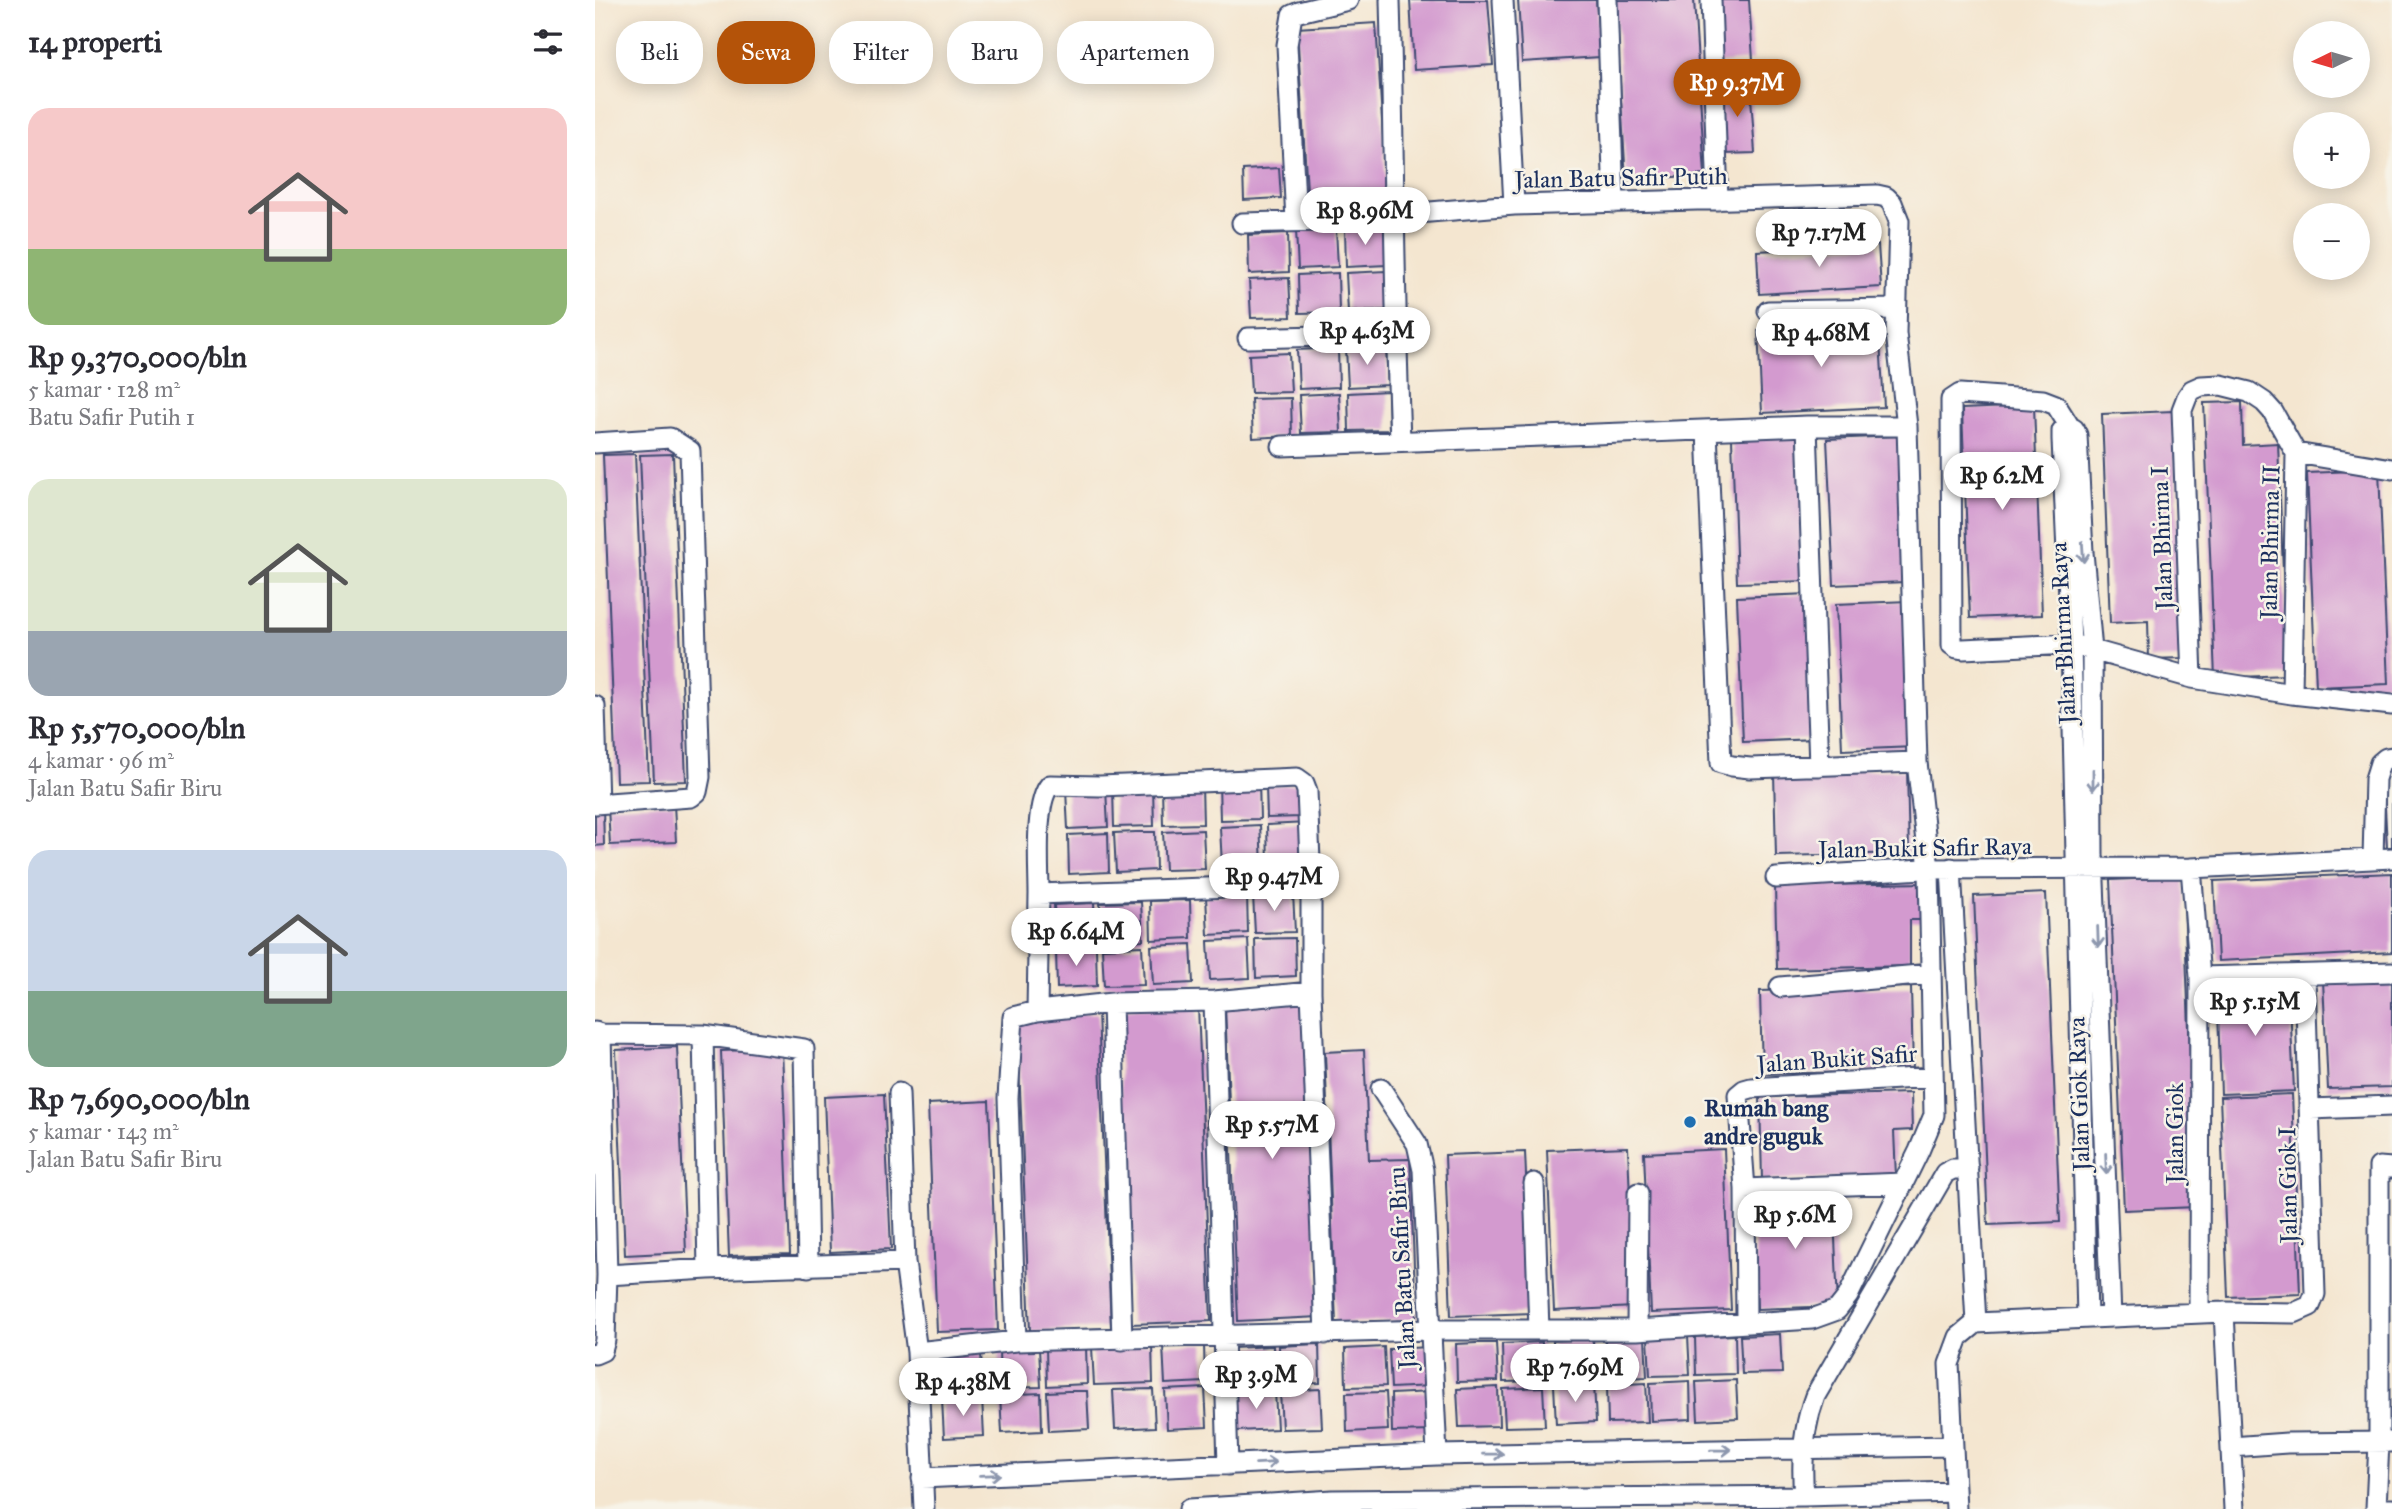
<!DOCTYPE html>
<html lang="id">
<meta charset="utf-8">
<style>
:root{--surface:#fff;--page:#f2f2f3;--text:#2b2b33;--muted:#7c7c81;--accent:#b45309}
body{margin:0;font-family:"IM FELL Great Primer",serif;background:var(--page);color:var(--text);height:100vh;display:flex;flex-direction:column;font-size:26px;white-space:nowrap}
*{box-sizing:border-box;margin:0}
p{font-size:23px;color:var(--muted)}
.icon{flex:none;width:38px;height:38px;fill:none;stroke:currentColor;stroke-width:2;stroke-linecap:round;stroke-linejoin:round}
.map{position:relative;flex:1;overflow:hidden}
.drawer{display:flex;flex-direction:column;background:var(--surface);width:595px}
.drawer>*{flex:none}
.top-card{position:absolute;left:21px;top:21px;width:665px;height:63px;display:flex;gap:14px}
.needle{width:46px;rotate:265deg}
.controls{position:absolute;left:1698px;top:21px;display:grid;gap:14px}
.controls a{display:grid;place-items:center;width:77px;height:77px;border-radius:50%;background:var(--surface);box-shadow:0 4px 18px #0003;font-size:35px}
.price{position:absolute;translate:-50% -60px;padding:0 16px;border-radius:24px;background:#fff;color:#222;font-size:23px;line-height:46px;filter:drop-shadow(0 2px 4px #0008)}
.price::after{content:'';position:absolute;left:50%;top:42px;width:21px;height:16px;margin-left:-10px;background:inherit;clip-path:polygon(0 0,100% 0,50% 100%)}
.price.selected{background:var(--accent);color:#fff}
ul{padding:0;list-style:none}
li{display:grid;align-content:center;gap:14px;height:371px;padding:0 28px}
li span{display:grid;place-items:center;height:217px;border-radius:21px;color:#555}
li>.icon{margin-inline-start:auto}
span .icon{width:126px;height:126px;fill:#fffc;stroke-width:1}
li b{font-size:30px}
h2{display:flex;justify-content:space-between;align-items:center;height:84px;padding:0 28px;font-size:30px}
.tag{padding:0 24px;border-radius:28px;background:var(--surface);box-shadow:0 4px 18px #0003;font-size:24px;line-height:63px}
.tag.selected{background:var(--accent);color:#fff}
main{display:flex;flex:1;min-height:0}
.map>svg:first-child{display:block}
.building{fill:#d39acf}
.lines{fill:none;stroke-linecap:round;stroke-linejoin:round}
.street-casing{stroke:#3c4a6f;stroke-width:23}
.street{stroke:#fff;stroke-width:19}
.oneway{stroke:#8d97ae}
.poi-dot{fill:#1f6fb2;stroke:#f7f3e8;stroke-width:2.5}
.labels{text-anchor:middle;stroke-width:5;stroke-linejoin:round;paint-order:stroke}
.street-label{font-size:24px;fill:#1b2f5e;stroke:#f7f3e8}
.poi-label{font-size:24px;font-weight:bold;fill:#1b2f5e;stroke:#f7f3e8;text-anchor:start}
</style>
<main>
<section class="drawer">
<h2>14 properti<svg class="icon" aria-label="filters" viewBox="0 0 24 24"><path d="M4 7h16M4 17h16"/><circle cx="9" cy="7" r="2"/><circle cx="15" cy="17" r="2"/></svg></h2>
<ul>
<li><span style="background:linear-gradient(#f6c9c9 65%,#8fb573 0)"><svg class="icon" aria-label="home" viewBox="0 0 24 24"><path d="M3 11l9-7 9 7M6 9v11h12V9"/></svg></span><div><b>Rp 9,370,000/bln</b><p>5 kamar · 128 m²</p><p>Batu Safir Putih 1</p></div></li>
<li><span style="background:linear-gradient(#dfe7d0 70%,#9aa5b1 0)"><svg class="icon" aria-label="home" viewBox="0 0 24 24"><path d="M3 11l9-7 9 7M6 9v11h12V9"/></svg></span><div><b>Rp 5,570,000/bln</b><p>4 kamar · 96 m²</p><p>Jalan Batu Safir Biru</p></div></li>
<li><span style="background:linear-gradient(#c9d6e8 65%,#7fa58c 0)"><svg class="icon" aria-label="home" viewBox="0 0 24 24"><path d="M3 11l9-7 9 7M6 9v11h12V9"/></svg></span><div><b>Rp 7,690,000/bln</b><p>5 kamar · 143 m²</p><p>Jalan Batu Safir Biru</p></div></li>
</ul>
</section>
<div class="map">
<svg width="1797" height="1509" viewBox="0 0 1797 1509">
<rect width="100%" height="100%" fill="#f7f3e8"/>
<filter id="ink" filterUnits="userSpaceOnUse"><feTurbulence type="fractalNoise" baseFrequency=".0143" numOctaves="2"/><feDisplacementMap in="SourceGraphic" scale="14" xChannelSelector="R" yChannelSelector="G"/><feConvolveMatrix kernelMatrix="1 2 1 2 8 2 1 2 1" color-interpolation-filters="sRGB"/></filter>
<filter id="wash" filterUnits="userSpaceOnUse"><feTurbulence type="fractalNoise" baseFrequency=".00686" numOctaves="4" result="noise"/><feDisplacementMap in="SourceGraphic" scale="28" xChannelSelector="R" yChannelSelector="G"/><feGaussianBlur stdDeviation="1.57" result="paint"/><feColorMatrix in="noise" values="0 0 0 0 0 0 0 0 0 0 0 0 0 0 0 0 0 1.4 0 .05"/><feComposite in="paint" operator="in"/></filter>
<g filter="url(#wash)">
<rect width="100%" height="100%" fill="#f4e6d0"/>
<g id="blocks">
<path class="building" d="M815 0H893L898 65 819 70Z
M923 0H1001L1005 57 927 62Z
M1020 0H1099L1110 175 1031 180Z
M1120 0H1154L1158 60 1124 63Z
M781 23 792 202 713 207 702 28Z
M1155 83 1160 153 1128 154 1123 85Z
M684 168 686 198 649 200 648 170Z
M790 227 791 265 751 267 750 228Z
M741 229 743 267 703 269 701 230Z
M693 233 694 272 654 274 653 235Z
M1283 245 1286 287 1164 294 1162 251Z
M791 271 793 310 753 312 751 273Z
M743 273 744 312 704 313 703 275Z
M694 278 696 317 656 318 654 280Z
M1284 324 1289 407 1167 413 1163 330Z
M791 347 793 385 753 387 751 348Z
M743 348 744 387 704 389 702 350Z
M694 353 696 392 656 393 654 355Z
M793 391 794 430 754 431 753 393Z
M744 393 746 432 706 433 704 395Z
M696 398 697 436 658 438 656 399Z
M1647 402 1648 445 1683 443 1692 675 1620 678 1609 403Z
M1439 406 1447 615 1375 618 1367 409Z
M1578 411 1589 658 1554 659 1553 621 1515 623 1507 414Z
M1209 435 1215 581 1142 583 1137 438Z
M1304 436 1310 582 1239 585 1232 439Z
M40 454 54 781 21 782 8 455Z
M78 454 91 781 59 782 45 455Z
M1784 470 1793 684 1721 687 1712 473Z
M1214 594 1220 739 1148 742 1142 597Z
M1313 601 1319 747 1247 750 1241 604Z
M1788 767H1797V847H1792Z
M1312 770 1314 853 1181 856 1179 772Z
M664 780 665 819 625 820 624 782Z
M705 784 706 817 672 818 671 786Z
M607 785 608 824 568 825 567 787Z
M558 787 559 826 519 827 518 789Z
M511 789 513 827 473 829 471 790Z
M79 804 81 842 15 845 13 806Z
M0 807H8L9 845 0 846Z
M712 823 713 862 673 864 672 825Z
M665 825 667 864 627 865 625 827Z
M608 830 610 869 570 870 568 832Z
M541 832H560L561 870 521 872 519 833Z
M513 833 514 872 474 874 473 835Z
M1797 873V952L1623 961 1619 881Z
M1588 877 1601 1207 1529 1210 1515 880Z
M1331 883 1332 920H1315V966L1182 969 1180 886Z
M698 893 700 932 660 933 658 895Z
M1451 893 1465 1222 1393 1225 1379 896Z
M652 895 653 933 613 935 611 896Z
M595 900 596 938 556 940 555 901Z
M546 902 548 940 507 942 505 903Z
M499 903 501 942 461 943 459 905Z
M700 938 701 976 661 978 660 939Z
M653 939 655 978 615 980 613 941Z
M596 944 598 983 558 985 556 946Z
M547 946 549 985 509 986 507 948Z
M501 948 502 986 462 988 461 950Z
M1797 978V1087L1733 1089 1728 980Z
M1694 982 1699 1091 1626 1094 1622 985Z
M1316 987 1318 1071 1167 1074 1165 991Z
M711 1002 724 1317 643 1321 630 1005Z
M603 1006 616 1321 536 1324 522 1009Z
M503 1013 516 1328 435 1331 422 1016Z
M82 1047 91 1252 30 1255 21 1050Z
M187 1049 195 1254 134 1256 126 1051Z
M769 1050 774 1160 815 1159 821 1320 741 1323 730 1052Z
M1316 1093 1317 1130 1299 1131 1301 1177 1167 1180 1165 1097Z
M289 1094 296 1249 235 1252 229 1097Z
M1697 1094 1705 1294 1633 1297 1625 1097Z
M394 1101 403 1330 342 1332 333 1104Z
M1033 1147 1039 1307 959 1311 952 1150Z
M1129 1149 1136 1310 1056 1313 1049 1153Z
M930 1152 937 1313 856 1316 850 1155Z
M1238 1193 1243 1306 1162 1309 1158 1197Z
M1185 1334 1187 1373 1147 1374 1145 1336Z
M1140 1335 1141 1374 1101 1375 1100 1337Z
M1093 1336 1095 1375 1055 1376 1053 1338Z
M1050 1338 1052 1377 1011 1379 1010 1340Z
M998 1339 999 1378 959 1379 958 1341Z
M947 1342 948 1381 908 1382 907 1344Z
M882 1343H901L903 1381 862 1382 861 1344Z
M557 1344 558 1383 499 1385 497 1347Z
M609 1344 610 1382 570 1384 568 1345Z
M724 1344 725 1383 685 1384 684 1346Z
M491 1346 492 1384 452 1386 451 1347Z
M678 1346 680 1385 640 1386 638 1348Z
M789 1347 791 1386 751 1387 750 1349Z
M835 1347 836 1386 796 1388 794 1349Z
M444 1348 446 1387 405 1388 404 1350Z
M386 1353 388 1391 347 1393 346 1355Z
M1141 1380 1143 1418 1103 1420 1101 1382Z
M1095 1381 1096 1419 1056 1421 1055 1383Z
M1051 1383 1053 1422 1013 1423 1012 1385Z
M980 1384H999L1001 1422 961 1424 959 1385Z
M903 1387 904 1426 864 1427 862 1389Z
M948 1387 950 1426 910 1427 908 1389Z
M610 1388 612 1427 572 1429 570 1390Z
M558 1389 560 1427 520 1429 518 1390Z
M725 1389 727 1428 687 1429 685 1391Z
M473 1391H492L494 1429 454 1431 452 1392Z
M680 1391 682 1429 642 1431 640 1392Z
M791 1392 793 1430 752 1432 751 1393Z
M836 1392 838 1431 797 1432 796 1394Z
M446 1393 447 1431 407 1433 405 1395Z
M368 1398H387L389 1436 349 1438 347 1399Z"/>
</g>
</g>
<g filter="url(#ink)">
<use href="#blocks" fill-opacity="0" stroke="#3c4a6f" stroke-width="2"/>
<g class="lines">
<defs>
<path id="street" d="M795 0C799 147 799 293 805 440
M908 0 919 205
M1012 0 1019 203
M1116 0 1123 200
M701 221 692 45 697 15 704 12 753 0
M1173 311 1300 309
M653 338 801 334
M1212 426 1224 766
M1475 427 1461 405 1448 400 1365 394 1356 400 1357 645 1362 648 1368 649 1476 644 1597 678 1697 694 1797 705
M1112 430 1126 763 1137 766 1155 768 1322 762
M0 443 75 438 95 451 105 777 102 792 96 797 0 804
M687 446 1212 426H1312
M1701 453 1797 469
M1597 678 1587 410 1592 397 1597 390 1606 386 1626 385 1654 392 1669 402 1678 412 1701 453 1697 694
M0 706 3 804
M1778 859 1780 779 1785 763 1791 758 1797 757
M1356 868 1381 1323
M1596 868 1605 977 1604 1313
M1181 878 1328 869 1596 868 1797 858
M444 894C444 868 439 803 455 785L505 786 702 778 709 783 712 791 716 884V992L730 1334
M1605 977 1797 972
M1185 987 1336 974
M619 1001 633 1465
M517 1003 527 1340
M442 1011 444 894 716 884
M0 1032 6 1034 108 1035 209 1049 213 1267
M108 1035 113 1269
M786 1089 822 1144 828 1170 842 1455
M304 1093 310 1262 322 1352 329 1509
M1715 1109 1797 1106
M1797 1168 1784 1167V1442L1781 1508 1797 1509
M939 1183 944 1330
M1150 1189 1309 1183
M12 1275 113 1269 310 1262
M1629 1312 1639 1509
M1492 1318 1476 644 1467 439V431L1475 427 1479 429 1482 435 1488 552 1497 650 1498 856 1516 1317
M1151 1323 1150 1189 1143 1095 1149 1090 1156 1088 1338 1077
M1042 1330 1043 1193
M421 1341 413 1098 418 1017 442 1011 517 1003 619 1001 716 992
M322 1352 421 1341 835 1330H1042L1217 1319 1242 1310 1253 1296 1324 1151 1339 1115 1334 869 1322 762 1312 426 1301 333 1304 221 1297 203 1291 197 1282 195 919 205 727 221 647 223
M0 1354 7 1351 10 1340 12 1275 6 1034
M1636 1447 1692 1443 1796 1442
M327 1478 842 1455 1357 1446
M1209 1496C1206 1462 1208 1428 1220 1396L1350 1173 1358 1169 1373 1168
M594 1509 738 1500 1209 1496 1360 1492
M1361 1509 1354 1364 1364 1337 1381 1323 1629 1312 1699 1313 1715 1306 1720 1294 1710 975"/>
</defs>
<use href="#street" class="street-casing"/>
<use href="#street" class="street"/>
</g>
<defs><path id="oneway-shaft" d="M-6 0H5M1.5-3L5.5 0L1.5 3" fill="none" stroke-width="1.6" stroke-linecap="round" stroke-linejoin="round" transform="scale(1.75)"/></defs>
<g class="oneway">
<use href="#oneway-shaft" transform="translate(1488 552) rotate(86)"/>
<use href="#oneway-shaft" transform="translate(1498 780) rotate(90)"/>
<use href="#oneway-shaft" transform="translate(1503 937) rotate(88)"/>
<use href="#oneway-shaft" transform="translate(1511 1164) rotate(88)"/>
<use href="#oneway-shaft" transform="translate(1126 1450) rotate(-1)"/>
<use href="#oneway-shaft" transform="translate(898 1454) rotate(-1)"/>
<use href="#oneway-shaft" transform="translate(671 1463) rotate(-3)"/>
<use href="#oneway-shaft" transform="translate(395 1475) rotate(-2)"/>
</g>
</g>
<circle class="poi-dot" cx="1095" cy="1122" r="7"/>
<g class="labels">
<g class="street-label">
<text transform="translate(1026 178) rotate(-1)" y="8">Jalan Batu Safir Putih</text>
<text transform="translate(1567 538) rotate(-92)" y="8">Jalan Bhirma I</text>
<text transform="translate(1675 542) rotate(-89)" y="8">Jalan Bhirma II</text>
<text transform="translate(1468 633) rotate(-93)" y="8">Jalan Bhirma Raya</text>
<text transform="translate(1330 848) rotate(-1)" y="8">Jalan Bukit Safir Raya</text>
<text transform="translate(1242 1059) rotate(-4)" y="8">Jalan Bukit Safir</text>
<text transform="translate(1484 1094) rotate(-92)" y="8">Jalan Giok Raya</text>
<text transform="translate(1580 1133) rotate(-90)" y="8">Jalan Giok</text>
<text transform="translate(1693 1185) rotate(-91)" y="8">Jalan Giok I</text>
<text transform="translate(807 1268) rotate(-93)" y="8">Jalan Batu Safir Biru</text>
</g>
<g class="poi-label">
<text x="1109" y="1116">Rumah bang<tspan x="1109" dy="28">andre guguk</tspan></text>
</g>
</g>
</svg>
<div class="controls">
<a><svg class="needle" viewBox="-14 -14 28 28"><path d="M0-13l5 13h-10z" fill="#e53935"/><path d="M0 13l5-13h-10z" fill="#7c7c81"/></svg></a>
<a>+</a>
<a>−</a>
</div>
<b class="price selected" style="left:1142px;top:119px">Rp 9.37M</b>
<b class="price" style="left:770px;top:247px">Rp 8.96M</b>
<b class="price" style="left:1224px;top:269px">Rp 7.17M</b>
<b class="price" style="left:772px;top:367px">Rp 4.63M</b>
<b class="price" style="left:1226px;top:369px">Rp 4.68M</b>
<b class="price" style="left:1407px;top:512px">Rp 6.2M</b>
<b class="price" style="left:679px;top:913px">Rp 9.47M</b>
<b class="price" style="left:481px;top:968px">Rp 6.64M</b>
<b class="price" style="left:1660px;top:1038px">Rp 5.15M</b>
<b class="price" style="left:677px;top:1161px">Rp 5.57M</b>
<b class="price" style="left:1200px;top:1251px">Rp 5.6M</b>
<b class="price" style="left:980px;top:1404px">Rp 7.69M</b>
<b class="price" style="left:661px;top:1411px">Rp 3.9M</b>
<b class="price" style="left:368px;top:1418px">Rp 4.38M</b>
<div class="top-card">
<a class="tag">Beli</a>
<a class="tag selected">Sewa</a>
<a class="tag">Filter</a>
<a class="tag">Baru</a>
<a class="tag">Apartemen</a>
</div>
</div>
</main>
